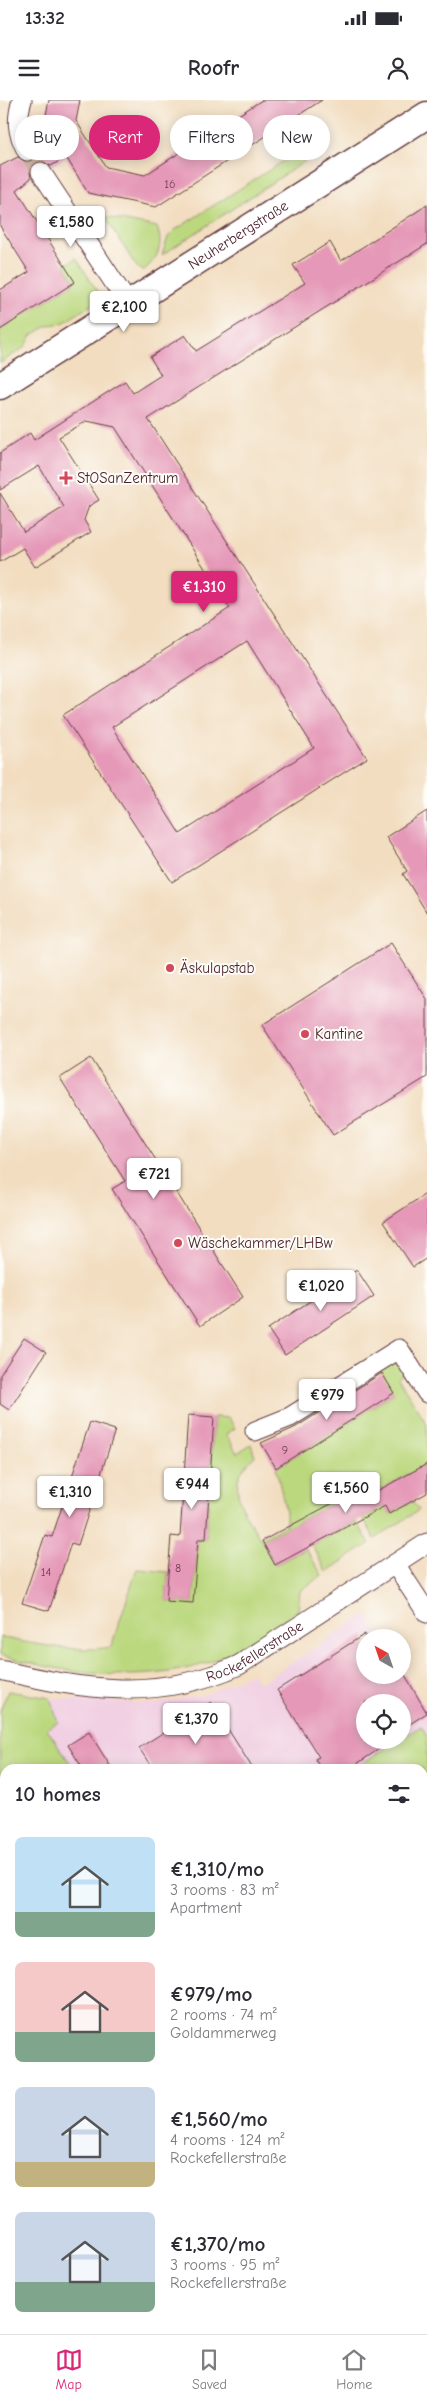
<!DOCTYPE html>
<meta charset="utf-8">
<style>
:root{--surface:#fff;--page:#f7f7f7;--text:#2b2b33;--muted:#7c7c81;--line:#e1e1e2;--accent:#db2777}
body{margin:0;font-family:"Comic Neue",sans-serif;background:var(--page);color:var(--text);height:100vh;display:flex;flex-direction:column;font-size:19px;white-space:nowrap}
*{box-sizing:border-box;margin:0}
p{font-size:16px;color:var(--muted)}
.icon{flex:none;width:28px;height:28px;fill:none;stroke:currentColor;stroke-width:2;stroke-linecap:round;stroke-linejoin:round}
.map{position:relative;flex:1;overflow:hidden}
.details{position:absolute;left:0px;top:1664px;width:428px;height:571px;display:flex;flex-direction:column;background:var(--surface);border-radius:15px 15px 0 0;box-shadow:0 2px 12px #0003}
.details>*{flex:none}
.hud{position:absolute;left:15px;top:15px;width:398px;height:45px;display:flex;gap:10px}
.needle{width:32px;rotate:320deg}
.fabs{position:absolute;left:356px;top:1529px;display:grid;gap:10px}
.fabs a{display:grid;place-items:center;width:55px;height:55px;border-radius:50%;background:var(--surface);box-shadow:0 2px 12px #0003;font-size:25px}
.price{position:absolute;translate:-50% -42px;padding:0 11px;border-radius:5px;background:#fff;color:#222;font-size:16px;line-height:32px;filter:drop-shadow(0 1px 2px #0008)}
.price::after{content:'';position:absolute;left:50%;top:30px;width:15px;height:11px;margin-left:-8px;background:inherit;clip-path:polygon(0 0,100% 0,50% 100%)}
.price.selected{background:var(--accent);color:#fff}
ul{padding:0;list-style:none}
li{display:flex;align-items:center;gap:15px;height:125px;padding:0 15px}
li span{display:grid;place-items:center;flex:none;width:140px;height:100px;border-radius:8px;color:#555}
li>.icon{margin-inline-start:auto}
span .icon{width:60px;height:60px;fill:#fffc;stroke-width:1}
li b{font-size:21px}
h2{display:flex;justify-content:space-between;align-items:center;height:60px;padding:0 15px;font-size:21px}
.pill{padding:0 18px;border-radius:22px;background:var(--surface);box-shadow:0 2px 12px #0003;font-size:18px;line-height:45px}
.pill.selected{background:var(--accent);color:#fff}
.status{display:flex;justify-content:space-between;align-items:center;height:35px;padding:0 25px;background:var(--surface);direction:ltr}
.status svg{height:14px;fill:currentColor}
header{display:flex;justify-content:space-between;align-items:center;height:65px;padding:0 15px;background:var(--surface);font-size:22px;font-weight:800}
.dock{display:flex;justify-content:space-around;align-items:center;height:70px;border-top:1px solid var(--line);background:var(--surface);font-size:14px;color:var(--muted)}
.dock a{display:grid;justify-items:center;gap:2px}
.dock .selected{color:var(--accent)}
.map>svg:first-child{display:block}
.built{fill:#f1d0e3;fill-rule:evenodd}
.green{fill:#bbd87e;stroke:#827c54}
.building{fill:#e598b7;fill-rule:evenodd}
.lines{fill:none;stroke-linecap:round;stroke-linejoin:round}
.minor-tunnel{stroke:#d0b7a2;stroke-width:19;stroke-dasharray:19 9;stroke-linecap:butt}
.minor-casing{stroke:#633c41;stroke-width:21}
.secondary-casing{stroke:#633c41;stroke-width:29}
.minor{stroke:#fff;stroke-width:19}
.secondary{stroke:#fff;stroke-width:26}
.poi-dot{fill:#d1495b;stroke:#fdfcf7;stroke-width:2}
.labels{text-anchor:middle;stroke-width:4;stroke-linejoin:round;paint-order:stroke}
.number-label{font-size:12px;fill:#713d4e}
.street-label{font-size:15px;fill:#4a1f2b;stroke:#fdfcf7}
.poi-label{font-size:15px;fill:#4a1f2b;stroke:#fdfcf7;text-anchor:start}
</style>
<div class="status"><b>13:32</b><svg viewBox="0 0 49 12"><path d="M0 12V9h3v3zM5 12V6h3v6zM10 12V3h3v9zM15 12V0h3v12zM26 1h20v11H26zM47 4h2v5h-2z"/></svg></div>
<header><svg class="icon" aria-label="menu" viewBox="0 0 24 24"><path d="M4 6h16M4 12h16M4 18h16"/></svg>Roofr<svg class="icon" aria-label="person" viewBox="0 0 24 24"><circle cx="12" cy="8" r="4"/><path d="M4 21q1-7 8-7t8 7"/></svg></header>
<div class="map">
<svg width="427" height="2234" viewBox="0 0 427 2234">
<rect width="100%" height="100%" fill="#fdfcf7"/>
<filter id="ink" filterUnits="userSpaceOnUse"><feTurbulence type="fractalNoise" baseFrequency=".02" numOctaves="2"/><feDisplacementMap in="SourceGraphic" scale="10" xChannelSelector="R" yChannelSelector="G"/><feConvolveMatrix kernelMatrix="1 2 1 2 8 2 1 2 1" color-interpolation-filters="sRGB"/></filter>
<filter id="wash" filterUnits="userSpaceOnUse"><feTurbulence type="fractalNoise" baseFrequency=".0096" numOctaves="4" result="noise"/><feDisplacementMap in="SourceGraphic" scale="20" xChannelSelector="R" yChannelSelector="G"/><feGaussianBlur stdDeviation="1.12" result="paint"/><feColorMatrix in="noise" values="0 0 0 0 0 0 0 0 0 0 0 0 0 0 0 0 0 1.4 0 .05"/><feComposite in="paint" operator="in"/></filter>
<g filter="url(#wash)">
<rect width="100%" height="100%" fill="#f2ddc0"/>
<path class="built" d="M367 1514 381 1537 365 1538V1575H402L403 1572 427 1610V1860L423 1862 422 1669H74L47 1629 57 1622 50 1598 154 1604 206 1594 252 1573 260 1583ZM365 1602H402V1640H365Z"/>
<path class="green" d="M301 53 316 54 162 155 168 137 175 130 293 55Z
M105 117 157 127C164 147 158 158 143 171L136 166Z
M76 158 99 194V200L63 223 49 225 32 235 25 247 0 263V230L75 182 65 165Z
M396 1262 407 1270 398 1278 427 1324V1364L377 1391 372 1382 262 1441 275 1465 306 1449 322 1475 300 1491 298 1510C270 1528 241 1550 210 1562 144 1585 65 1574 0 1555V1537C32 1544 78 1553 111 1547L137 1469 168 1472 166 1501 193 1503 198 1439H206L214 1317 229 1318 235 1328 226 1334 237 1353 251 1344 255 1356C250 1361 243 1368 240 1374 231 1396 249 1422 261 1439L286 1425V1412L276 1368 394 1293 379 1269 390 1263Z
M412 1401 419 1410 375 1439 363 1418 385 1406 390 1414Z
M356 1422 370 1443 326 1472 312 1445Z
M8 1591 50 1598 58 1622 47 1629 74 1669H5V1685L0 1677V1611Z
M421 1626 427 1636V1687L423 1690 422 1669H360L358 1666Z
M427 1694V1774L423 1767 422 1697Z
M427 1860V2033L422 2030V1862Z"/>
<g id="blocks">
<path class="building" d="M49 0H80L76 21 106 67 145 75 262 0H322L156 107 88 93 66 57 51 66 41 61 34 63 30 72 31 78 17 90 75 182 0 230V190L29 172 0 126V66L18 57 27 62 36 58 38 51 37 45 51 36 44 25Z
M427 105V144L148 319 367 658 172 782 63 615 230 508 115 327 87 321 59 337 99 400 89 406 84 420 91 432 35 467 23 448 0 462V393L24 432 64 407 39 366 0 390V353L30 333 34 340 125 281 133 293 161 275 150 257 185 235 196 251 305 183 293 165 330 142 341 161ZM247 541 314 648 180 734 112 627Z
M427 711V813L403 774 407 771 386 737Z
M391 843 427 899V977L333 1035 262 925Z
M91 958 243 1197 200 1226 112 1089 125 1081 60 978Z
M427 1093V1158L413 1167 383 1122Z
M357 1170 374 1196 285 1255 268 1229Z
M24 1238 46 1252 9 1310 0 1304V1275Z
M382 1273 394 1293 276 1368 261 1343 296 1327Z
M188 1315 214 1317 206 1439H198L193 1503 166 1501 171 1436 180 1437Z
M90 1322 115 1330 78 1445 71 1443 49 1511 22 1503 45 1435 52 1437Z
M427 1364V1393L389 1414 385 1406 275 1465 262 1441 372 1382 377 1391Z
M365 1534V1575H405L427 1613 402 1629V1602H365V1640H393L349 1669H321L315 1659 319 1657 277 1590Z
M211 1602 253 1669H153L139 1648Z
M89 1632 112 1669H83L68 1645Z"/>
</g>
</g>
<g filter="url(#ink)">
<use href="#blocks" fill-opacity="0" stroke="#633c41" stroke-width="1"/>
<g class="lines">
<path class="minor-tunnel" d="M27 51 41 72"/>
<defs>
<g id="minor">
<path d="M22 0C16 21 17 32 27 51"/>
<path d="M41 72 129 205"/>
<path d="M255 1331 290 1317 399 1249 427 1293"/>
<path d="M395 1464 427 1513"/>
<path id="s1" d="M0 1570C84 1590 157 1602 239 1565L427 1443"/>
<path d="M0 1923 5 1930"/>
<path d="M0 1951 5 1947"/>
<path d="M366 2230 369 2234"/>
<path d="M49 2234 55 2230"/>
</g>
<g id="secondary">
<path id="s2" d="M0 286 427 15"/>
</g>
</defs>
<use href="#minor" class="minor-casing"/>
<use href="#secondary" class="secondary-casing"/>
<use href="#minor" class="minor"/>
<use href="#secondary" class="secondary"/>
</g>
</g>
<g class="poi-dot">
<path d="M63.5 370.5h5v5h5v5h-5v5h-5v-5h-5v-5h5z"/>
<circle cx="170" cy="868" r="5"/>
<circle cx="305" cy="934" r="5"/>
<circle cx="178" cy="1143" r="5"/>
</g>
<g class="labels">
<g class="number-label">
<text x="170" y="88">16</text>
<text x="285" y="1354">9</text>
<text x="178" y="1472">8</text>
<text x="46" y="1476">14</text>
</g>
<g class="street-label">
<text dy="5" stroke="none"><textPath href="#s2" startOffset="282">Neuherbergstraße</textPath></text>
<text dy="5" stroke="none"><textPath href="#s1" startOffset="264">Rockefellerstraße</textPath></text>
</g>
<g class="poi-label">
<text x="77" y="383">StOSanZentrum</text>
<text x="180" y="873">Äskulapstab</text>
<text x="315" y="939">Kantine</text>
<text x="188" y="1148">Wäschekammer/LHBw</text>
</g>
</g>
</svg>
<div class="fabs">
<a><svg class="needle" viewBox="-14 -14 28 28"><path d="M0-13l5 13h-10z" fill="#e53935"/><path d="M0 13l5-13h-10z" fill="#7c7c81"/></svg></a>
<a><svg class="icon" aria-label="locate" viewBox="0 0 24 24"><circle cx="12" cy="12" r="6"/><path d="M12 2v4M12 18v4M2 12h4M18 12h4"/></svg></a>
</div>
<b class="price" style="left:71px;top:148px">€1,580</b>
<b class="price" style="left:124px;top:233px">€2,100</b>
<b class="price selected" style="left:204px;top:513px">€1,310</b>
<b class="price" style="left:154px;top:1100px">€721</b>
<b class="price" style="left:321px;top:1212px">€1,020</b>
<b class="price" style="left:327px;top:1321px">€979</b>
<b class="price" style="left:192px;top:1410px">€944</b>
<b class="price" style="left:346px;top:1414px">€1,560</b>
<b class="price" style="left:70px;top:1418px">€1,310</b>
<b class="price" style="left:196px;top:1645px">€1,370</b>
<div class="hud">
<a class="pill">Buy</a>
<a class="pill selected">Rent</a>
<a class="pill">Filters</a>
<a class="pill">New</a>
</div>
<section class="details">
<h2>10 homes<svg class="icon" aria-label="filters" viewBox="0 0 24 24"><path d="M4 7h16M4 17h16"/><circle cx="9" cy="7" r="2"/><circle cx="15" cy="17" r="2"/></svg></h2>
<ul>
<li><span style="background:linear-gradient(#bfe0f5 75%,#7fa58c 0)"><svg class="icon" aria-label="home" viewBox="0 0 24 24"><path d="M3 11l9-7 9 7M6 9v11h12V9"/></svg></span><div><b>€1,310/mo</b><p>3 rooms · 83 m²</p><p>Apartment</p></div></li>
<li><span style="background:linear-gradient(#f6c9c9 70%,#7fa58c 0)"><svg class="icon" aria-label="home" viewBox="0 0 24 24"><path d="M3 11l9-7 9 7M6 9v11h12V9"/></svg></span><div><b>€979/mo</b><p>2 rooms · 74 m²</p><p>Goldammerweg</p></div></li>
<li><span style="background:linear-gradient(#c9d6e8 75%,#c2b280 0)"><svg class="icon" aria-label="home" viewBox="0 0 24 24"><path d="M3 11l9-7 9 7M6 9v11h12V9"/></svg></span><div><b>€1,560/mo</b><p>4 rooms · 124 m²</p><p>Rockefellerstraße</p></div></li>
<li><span style="background:linear-gradient(#c9d6e8 70%,#7fa58c 0)"><svg class="icon" aria-label="home" viewBox="0 0 24 24"><path d="M3 11l9-7 9 7M6 9v11h12V9"/></svg></span><div><b>€1,370/mo</b><p>3 rooms · 95 m²</p><p>Rockefellerstraße</p></div></li>
</ul>
</section>
</div>
<nav class="dock">
<a class="selected"><svg class="icon" aria-label="map" viewBox="0 0 24 24"><path d="M3 6l6-2 6 2 6-2v14l-6 2-6-2-6 2zM9 4v14M15 6v14"/></svg>Map</a>
<a><svg class="icon" aria-label="saved" viewBox="0 0 24 24"><path d="M7 4h10v16l-5-4-5 4z"/></svg>Saved</a>
<a><svg class="icon" aria-label="home" viewBox="0 0 24 24"><path d="M3 11l9-7 9 7M6 9v11h12V9"/></svg>Home</a>
</nav>
